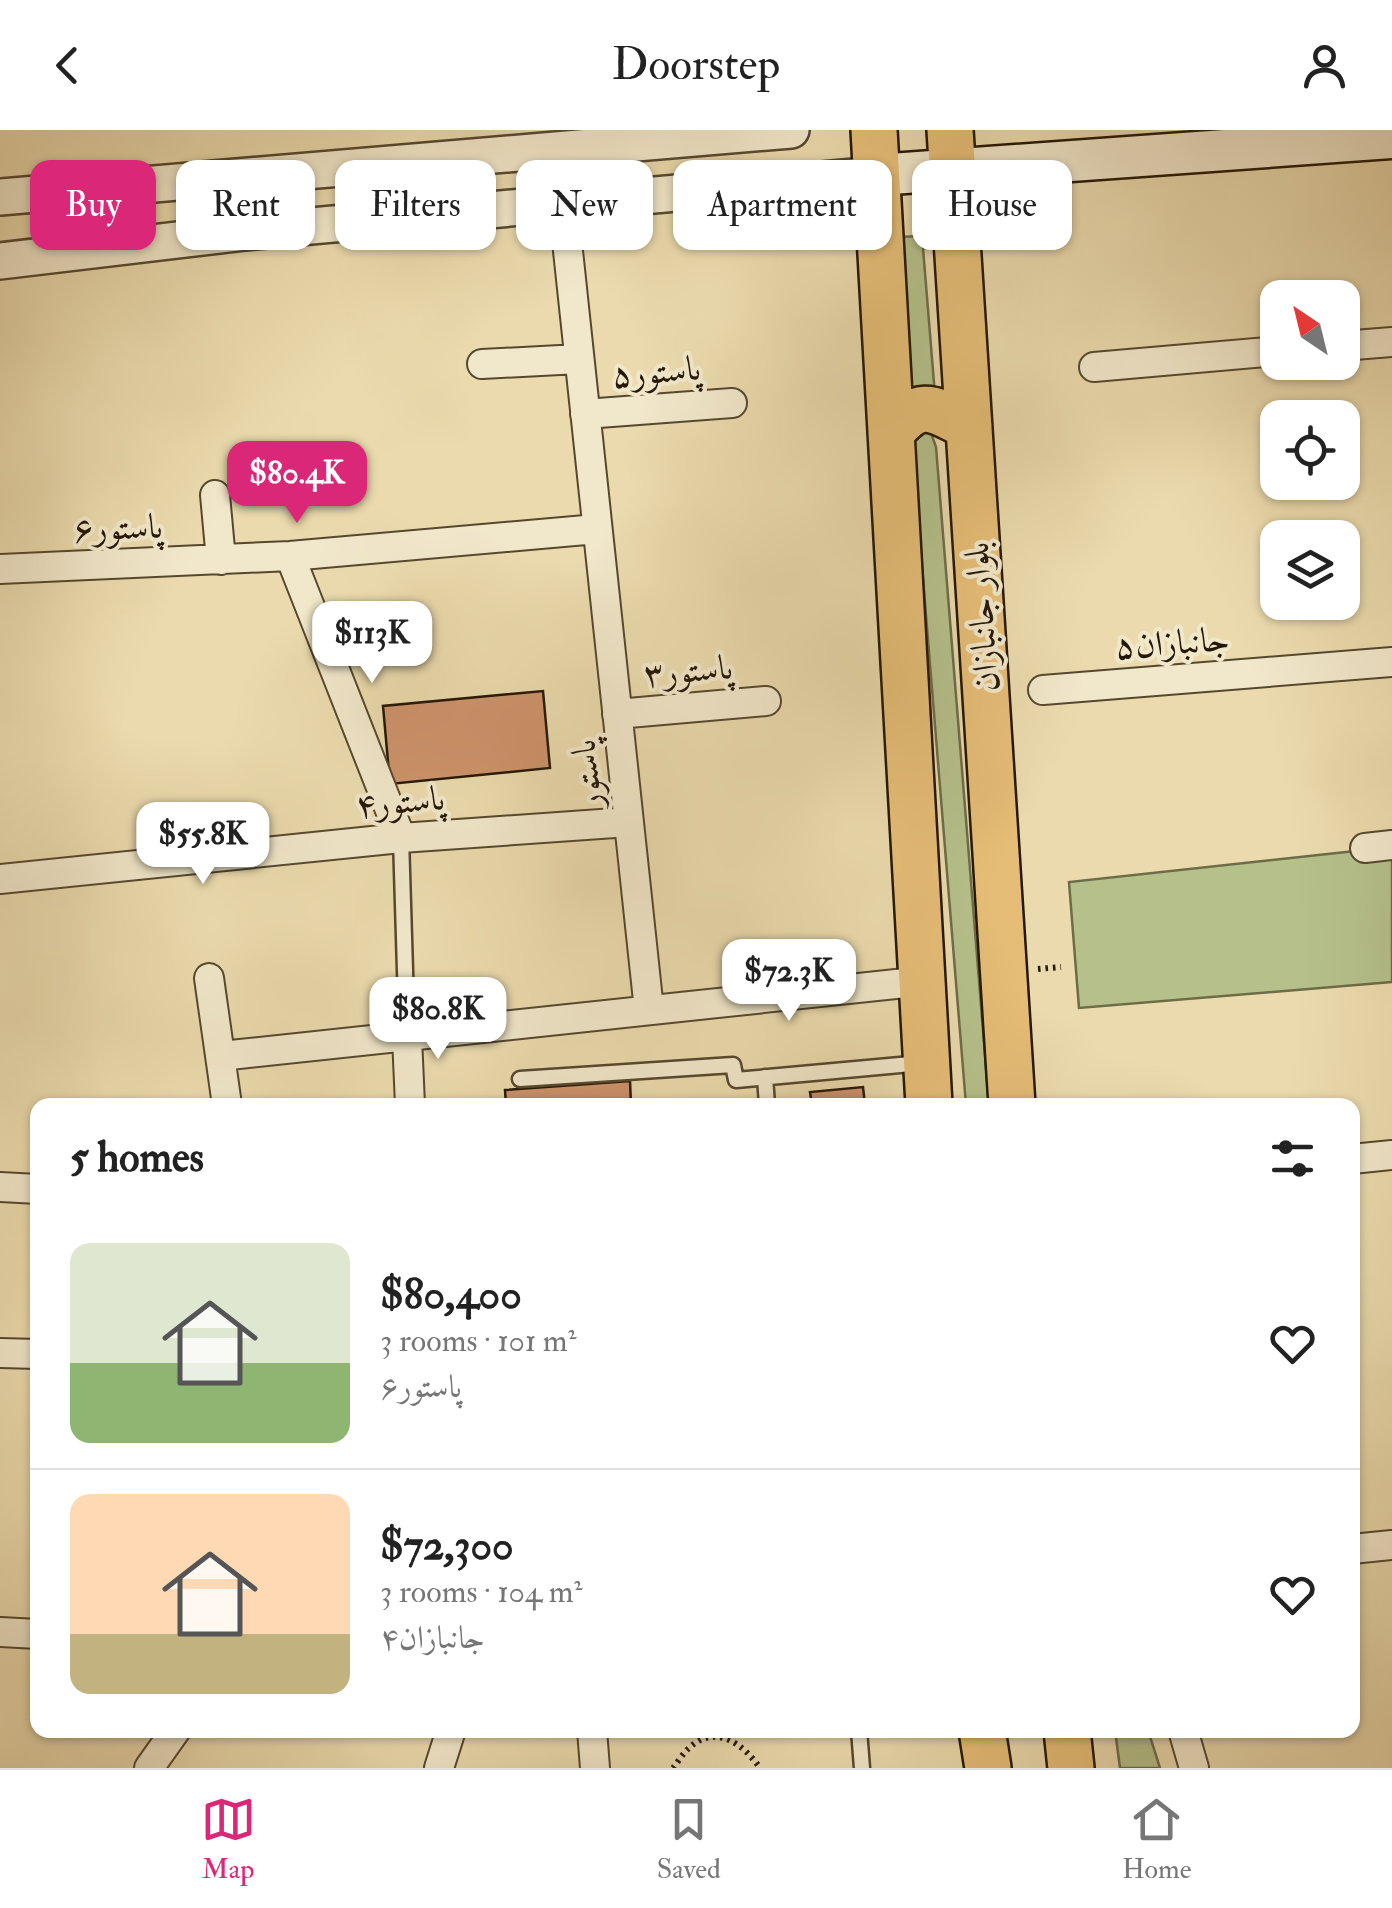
<!DOCTYPE html>
<meta charset="utf-8">
<style>
:root{--surface:#fff;--page:#f2f2f2;--text:#222;--muted:#767676;--line:#e0e0e0;--accent:#db2777}
body{margin:0;font-family:"IM FELL Double Pica",Amiri,serif;background:var(--page);color:var(--text);height:100vh;display:flex;flex-direction:column;font-size:38px;white-space:nowrap}
*{box-sizing:border-box;margin:0}
p{font-size:32px;color:var(--muted)}
.icon{flex:none;width:55px;height:55px;fill:none;stroke:currentColor;stroke-width:2;stroke-linecap:round;stroke-linejoin:round}
.map{position:relative;flex:1;overflow:hidden}
.panel{position:absolute;left:30px;top:968px;width:1330px;height:640px;display:flex;flex-direction:column;background:var(--surface);border-radius:20px;box-shadow:0 2px 8px #0004}
.panel>*{flex:none}
.top-card{position:absolute;left:30px;top:30px;width:1332px;height:90px;display:flex;gap:20px}
.needle{width:65px;rotate:325deg}
.controls{position:absolute;left:1260px;top:150px;display:grid;gap:20px}
.controls a{display:grid;place-items:center;width:100px;height:100px;border-radius:20px;background:var(--surface);box-shadow:0 2px 8px #0004;font-size:50px}
.price{position:absolute;translate:-50% -85px;padding:0 22px;border-radius:20px;background:#fff;color:#222;font-size:32px;line-height:65px;filter:drop-shadow(0 2px 5px #0008)}
.price::after{content:'';position:absolute;left:50%;top:60px;width:30px;height:22px;margin-left:-15px;background:inherit;clip-path:polygon(0 0,100% 0,50% 100%)}
.price.active{background:var(--accent);color:#fff}
ul{padding:0;list-style:none}
li{display:flex;align-items:center;gap:30px;height:250px;padding:0 40px}
li+li{border-top:2px solid var(--line)}
li span{display:grid;place-items:center;flex:none;width:280px;height:200px;border-radius:20px;color:#555}
li>.icon{margin-inline-start:auto}
span .icon{width:120px;height:120px;fill:#fffc;stroke-width:1}
li b{font-size:42px}
h2{display:flex;justify-content:space-between;align-items:center;height:120px;padding:0 40px;font-size:42px}
.chip{padding:0 35px;border-radius:20px;background:var(--surface);box-shadow:0 2px 8px #0004;font-size:35px;line-height:90px}
.chip.active{background:var(--accent);color:#fff}
header{display:flex;justify-content:space-between;align-items:center;height:130px;padding:0 40px;background:var(--surface);font-size:45px;font-weight:600}
.menu{display:flex;justify-content:space-around;align-items:center;height:140px;border-top:2px solid var(--line);background:var(--surface);font-size:28px;color:var(--muted)}
.menu a{display:grid;justify-items:center;gap:5px}
.menu .active{color:var(--accent)}
.map>svg:first-child{display:block}
.green{fill:#b5c08b;stroke:#6d6c48;stroke-width:2.5}
.building{fill:#cd936b;stroke:#251705;stroke-width:2.5}
.lines{fill:none;stroke-linecap:round;stroke-linejoin:round}
.service-casing{stroke:#56482f;stroke-width:19}
.minor-casing{stroke:#56482f;stroke-width:32}
.tertiary-casing{stroke:#56482f;stroke-width:40}
.secondary-casing{stroke:#251705;stroke-width:45}
.primary-casing{stroke:#251705;stroke-width:50}
.path{stroke:#251705;stroke-width:6;stroke-dasharray:2.5 5;stroke-linecap:butt}
.service{stroke:#f1e7ca;stroke-width:14}
.minor{stroke:#f1e7ca;stroke-width:28}
.tertiary{stroke:#f1e7ca;stroke-width:35}
.secondary{stroke:#f1e7ca;stroke-width:40}
.primary{stroke:#e5bd76;stroke-width:45}
.labels{text-anchor:middle;stroke-width:8;stroke-linejoin:round;paint-order:stroke}
.street-label{font-size:35px;fill:#251705;stroke:#f1e7ca}
</style>
<header><svg class="icon" aria-label="back" viewBox="0 0 24 24"><path d="M15 5l-7 7 7 7"/></svg>Doorstep<svg class="icon" aria-label="person" viewBox="0 0 24 24"><circle cx="12" cy="8" r="4"/><path d="M4 21q1-7 8-7t8 7"/></svg></header>
<div class="map">
<svg width="1392" height="1638" viewBox="0 0 1392 1638">
<rect width="100%" height="100%" fill="#eadaad"/>
<filter id="stains"><feTurbulence type="fractalNoise" baseFrequency=".002" numOctaves="4"/><feColorMatrix values="0 0 0 0 .2 0 0 0 0 .09 0 0 0 0 .02 0 0 0 .5 -.17"/></filter>
<radialGradient id="worn" r=".72"><stop offset=".6" stop-color="#630" stop-opacity="0"/><stop offset="1" stop-color="#630" stop-opacity=".3"/></radialGradient>
<path class="green" d="M922 106 935 265 907 266 898 107Z
M918 303H931L936 317 989 975H966L912 314Z
M1392 717V852L1079 878 1069 752Z
M1115 1600H1148L1160 1638H1120Z"/>
<path class="building" d="M543 561 550 638 390 654 383 576Z
M630 951 631 975H506L505 960Z
M863 957 865 975H812L810 962Z"/>
<g class="lines">
<defs>
<path id="service" d="M401 708 407 907
M765 947 767 975
M520 949 733 935 736 950 922 933
M859 1600 862 1638"/>
<path id="minor" d="M563 74 649 880
M1342 216 1392 212
M482 234 579 229
M1094 237 1278 221
M585 284 732 273
M215 365 221 430
M290 426 401 708
M0 439 290 426 597 399
M1043 560 1392 532
M617 584 766 571
M1365 718 1392 715
M0 749 401 708 629 692
M209 848 227 975
M407 907 410 975
M221 926 924 851
M1352 1029 1392 1025
M0 1057 38 1059
M0 1223 38 1224
M1352 1419 1392 1415
M0 1502 38 1504
M592 1600 595 1638
M1183 1600 1194 1638
M149 1638 176 1600
M439 1638 451 1600"/>
<path id="tertiary" d="M0 67 791 0
M0 131 245 102 877 45"/>
<path id="secondary" d="M877 45 1392 8"/>
<path id="primary" d="M874 0 929 975
M950 0 1012 975
M891 303C920 267 933 278 969 297
M982 1600 988 1638
M1067 1600 1071 1638"/>
</defs>
<use href="#service" class="service-casing"/>
<use href="#minor" class="minor-casing"/>
<use href="#tertiary" class="tertiary-casing"/>
<use href="#secondary" class="secondary-casing"/>
<use href="#primary" class="primary-casing"/>
<path class="path" d="M1038 839 1061 837
M673 1638C678 1632 683 1623 689 1618 716 1593 743 1614 760 1638"/>
<use href="#service" class="service"/>
<use href="#minor" class="minor"/>
<use href="#tertiary" class="tertiary"/>
<use href="#secondary" class="secondary"/>
<use href="#primary" class="primary"/>
</g>
<g class="labels">
<g class="street-label">
<text transform="translate(656 241) rotate(-5)" y="12">پاستور۵</text>
<text transform="translate(118 397) rotate(-2)" y="12">پاستور۶</text>
<text transform="translate(981 487) rotate(-94)" y="12">بلوار جانبازان</text>
<text transform="translate(1172 512) rotate(-4)" y="12">جانبازان۵</text>
<text transform="translate(688 540) rotate(-5)" y="12">پاستور۳</text>
<text transform="translate(586 644) rotate(-96)" y="12">پاستور</text>
<text transform="translate(400 671) rotate(-5)" y="12">پاستور۴</text>
</g>
</g>
<rect width="100%" height="100%" filter="url(#stains)"/>
<rect width="100%" height="100%" fill="url(#worn)"/>
</svg>
<div class="controls">
<a><svg class="needle" viewBox="-14 -14 28 28"><path d="M0-13l5 13h-10z" fill="#e53935"/><path d="M0 13l5-13h-10z" fill="#767676"/></svg></a>
<a><svg class="icon" aria-label="locate" viewBox="0 0 24 24"><circle cx="12" cy="12" r="6"/><path d="M12 2v4M12 18v4M2 12h4M18 12h4"/></svg></a>
<a><svg class="icon" aria-label="layers" viewBox="0 0 24 24"><path d="M12 4l9 5-9 5-9-5zM3 14l9 5 9-5"/></svg></a>
</div>
<b class="price active" style="left:297px;top:396px">$80.4K</b>
<b class="price" style="left:372px;top:556px">$113K</b>
<b class="price" style="left:203px;top:757px">$55.8K</b>
<b class="price" style="left:789px;top:894px">$72.3K</b>
<b class="price" style="left:438px;top:932px">$80.8K</b>
<div class="top-card">
<a class="chip active">Buy</a>
<a class="chip">Rent</a>
<a class="chip">Filters</a>
<a class="chip">New</a>
<a class="chip">Apartment</a>
<a class="chip">House</a>
</div>
<section class="panel">
<h2>5 homes<svg class="icon" aria-label="filters" viewBox="0 0 24 24"><path d="M4 7h16M4 17h16"/><circle cx="9" cy="7" r="2"/><circle cx="15" cy="17" r="2"/></svg></h2>
<ul>
<li><span style="background:linear-gradient(#dfe7d0 60%,#8fb573 0)"><svg class="icon" aria-label="home" viewBox="0 0 24 24"><path d="M3 11l9-7 9 7M6 9v11h12V9"/></svg></span><div><b>$80,400</b><p>3 rooms · 101 m²</p><p>پاستور۶</p></div><svg class="icon" aria-label="heart" viewBox="0 0 24 24"><path d="M12 20l-8-8c-3-5 5-10 8-4 3-6 11-1 8 4z"/></svg></li>
<li><span style="background:linear-gradient(#ffd9b3 70%,#c2b280 0)"><svg class="icon" aria-label="home" viewBox="0 0 24 24"><path d="M3 11l9-7 9 7M6 9v11h12V9"/></svg></span><div><b>$72,300</b><p>3 rooms · 104 m²</p><p>جانبازان۴</p></div><svg class="icon" aria-label="heart" viewBox="0 0 24 24"><path d="M12 20l-8-8c-3-5 5-10 8-4 3-6 11-1 8 4z"/></svg></li>
</ul>
</section>
</div>
<nav class="menu">
<a class="active"><svg class="icon" aria-label="map" viewBox="0 0 24 24"><path d="M3 6l6-2 6 2 6-2v14l-6 2-6-2-6 2zM9 4v14M15 6v14"/></svg>Map</a>
<a><svg class="icon" aria-label="saved" viewBox="0 0 24 24"><path d="M7 4h10v16l-5-4-5 4z"/></svg>Saved</a>
<a><svg class="icon" aria-label="home" viewBox="0 0 24 24"><path d="M3 11l9-7 9 7M6 9v11h12V9"/></svg>Home</a>
</nav>
